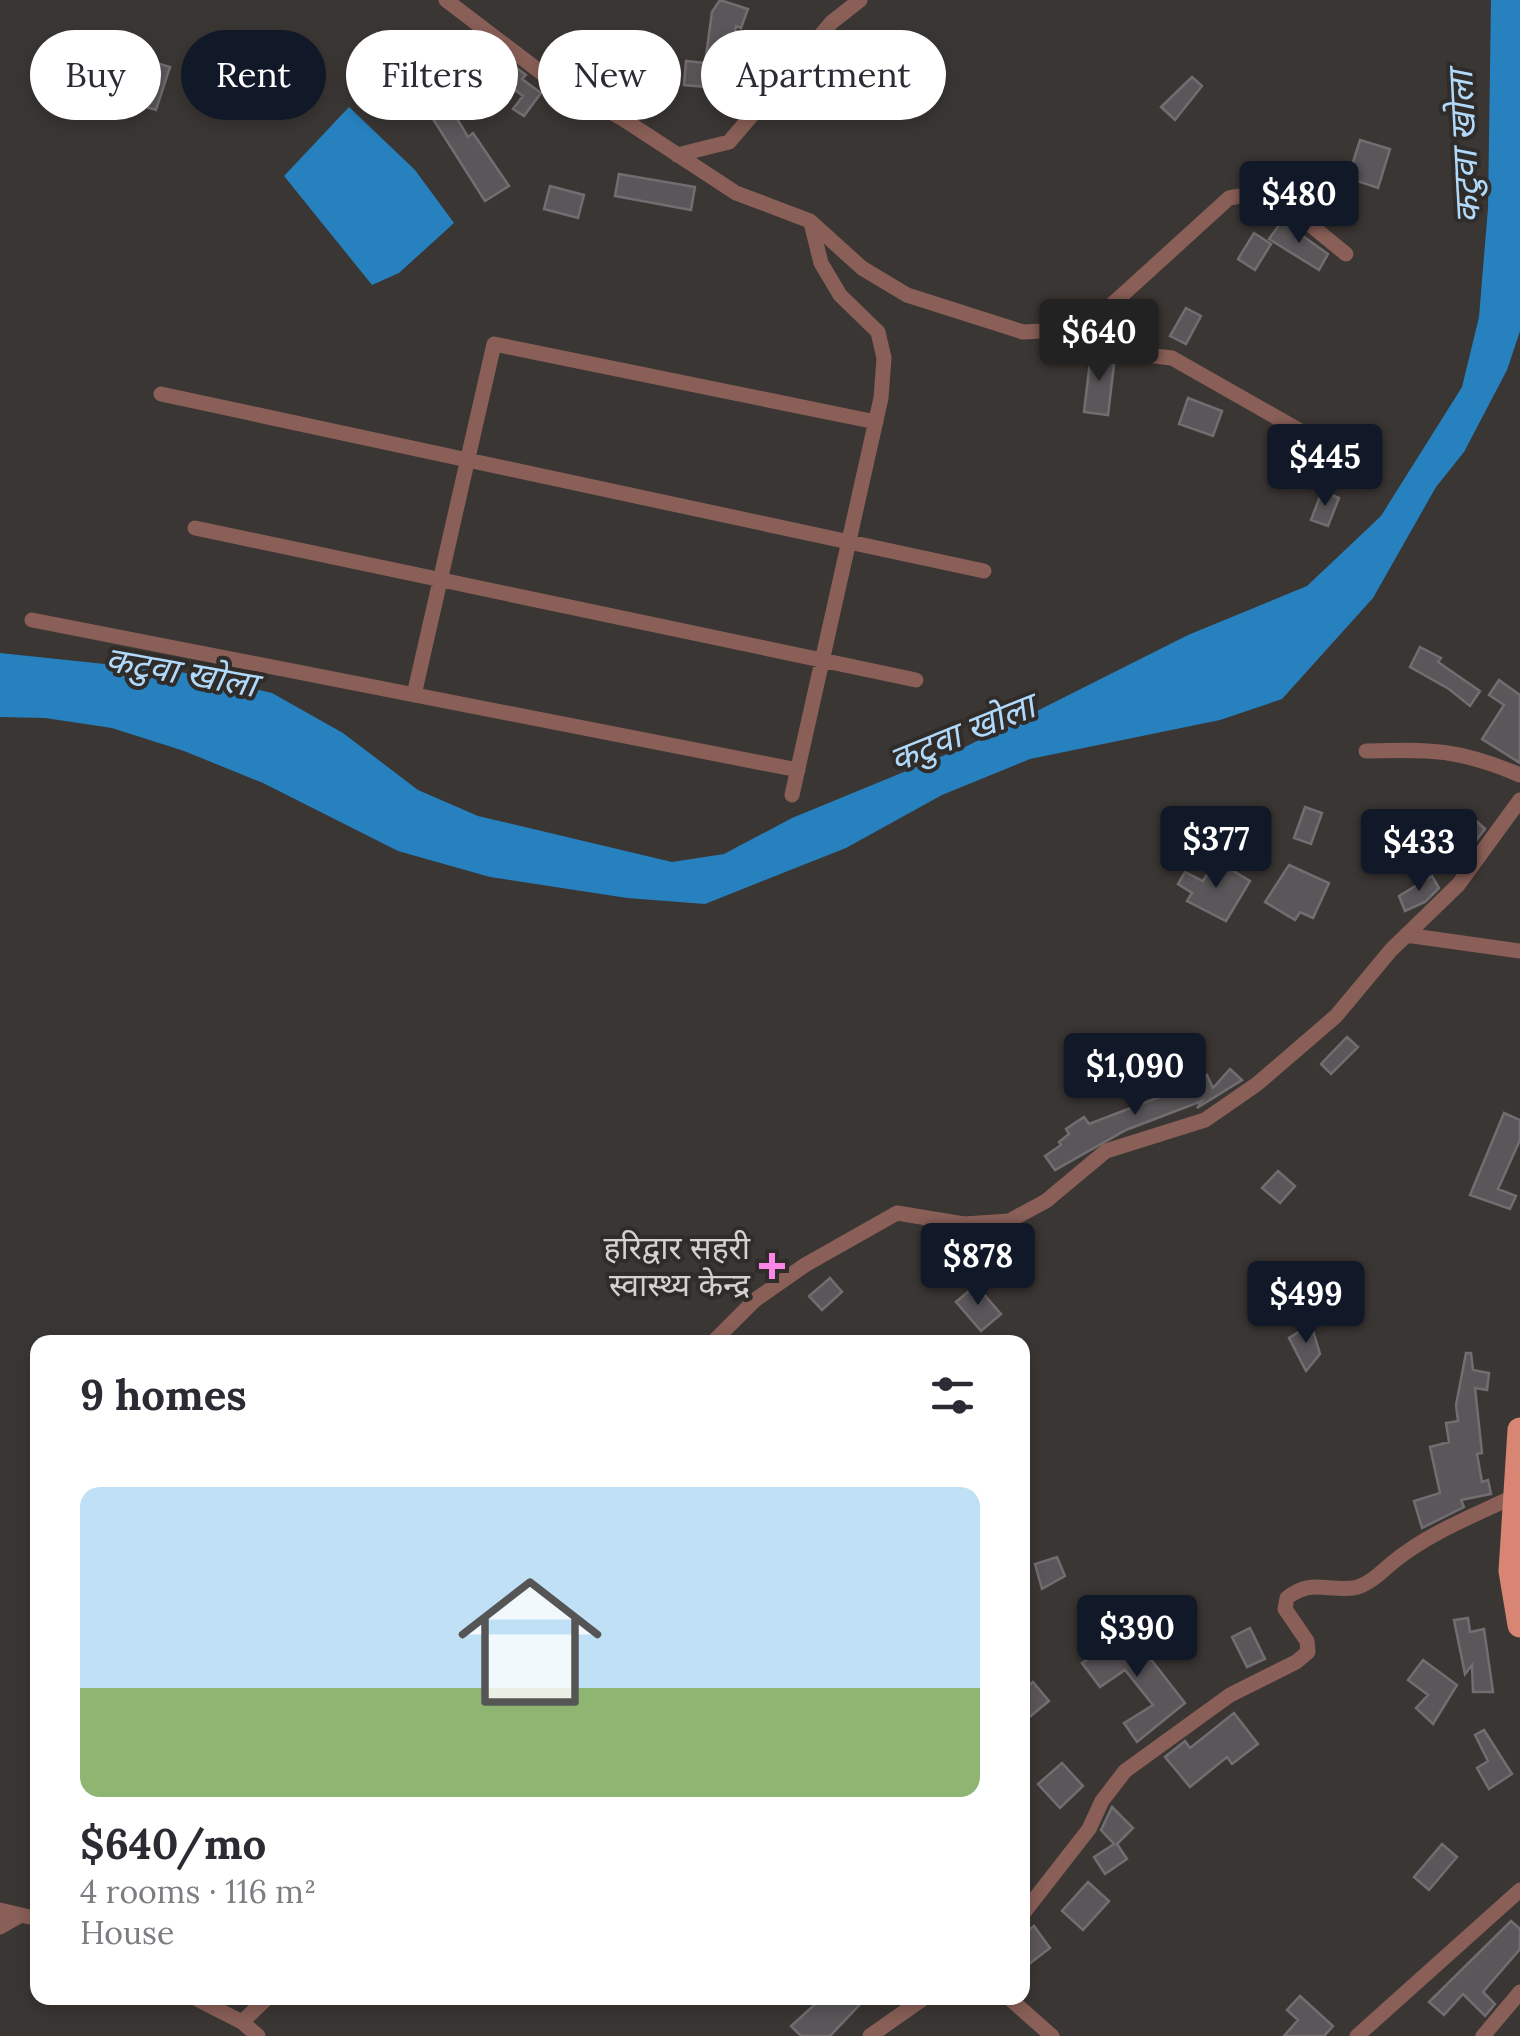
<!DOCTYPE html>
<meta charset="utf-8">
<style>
:root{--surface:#fff;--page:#f7f7f7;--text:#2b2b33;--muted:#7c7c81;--line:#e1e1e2;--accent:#111827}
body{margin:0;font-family:Lora,"Noto Sans Devanagari",serif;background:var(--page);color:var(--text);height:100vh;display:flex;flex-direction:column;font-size:38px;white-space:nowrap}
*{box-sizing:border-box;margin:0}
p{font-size:32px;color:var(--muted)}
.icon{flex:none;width:55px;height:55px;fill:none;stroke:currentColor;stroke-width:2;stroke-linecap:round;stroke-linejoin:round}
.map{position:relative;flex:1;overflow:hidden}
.side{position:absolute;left:30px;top:1335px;width:1000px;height:670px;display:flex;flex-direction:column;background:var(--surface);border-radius:20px;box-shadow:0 5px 15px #0003}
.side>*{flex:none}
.top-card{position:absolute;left:30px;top:30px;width:1000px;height:90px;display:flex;gap:20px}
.price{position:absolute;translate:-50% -85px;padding:0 22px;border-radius:10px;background:var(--accent);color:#fff;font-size:32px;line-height:65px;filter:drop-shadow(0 2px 5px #0008)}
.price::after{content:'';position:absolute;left:50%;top:60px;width:30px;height:22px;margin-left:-15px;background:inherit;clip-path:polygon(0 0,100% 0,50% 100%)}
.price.on{background:#222;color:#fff}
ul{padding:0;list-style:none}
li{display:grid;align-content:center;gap:20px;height:530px;padding:0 50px}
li+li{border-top:2px solid var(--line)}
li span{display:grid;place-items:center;height:310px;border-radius:20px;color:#555}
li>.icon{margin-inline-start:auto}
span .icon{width:180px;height:180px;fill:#fffc;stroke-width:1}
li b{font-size:42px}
h2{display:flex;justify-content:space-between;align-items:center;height:120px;padding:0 50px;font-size:42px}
.tag{padding:0 35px;border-radius:45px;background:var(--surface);box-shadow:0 5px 15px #0003;font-size:35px;line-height:90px}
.tag.on{background:var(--accent);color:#fff}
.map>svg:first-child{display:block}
.water{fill:#2681be}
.building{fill:#5a5659;stroke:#716d70;stroke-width:2.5}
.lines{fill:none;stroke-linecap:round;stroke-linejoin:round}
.minor{stroke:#895f57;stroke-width:15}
.primary{stroke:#d88574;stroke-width:25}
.poi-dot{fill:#fa87e7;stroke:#302c29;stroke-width:4}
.labels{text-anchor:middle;stroke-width:8;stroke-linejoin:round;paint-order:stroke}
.poi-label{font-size:32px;fill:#d4d1d0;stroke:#302c29;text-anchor:end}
.water-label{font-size:35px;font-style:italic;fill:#b1d9fa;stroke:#302c29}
</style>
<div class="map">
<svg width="1520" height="2036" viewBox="0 0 1520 2036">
<rect width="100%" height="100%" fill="#3a3633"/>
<path class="water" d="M1491 0H1520V331L1507 370 1464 452 1436 487 1373 598 1282 699 1220 720 1030 759 942 795 846 848 705 904 627 898 490 877 398 851 263 783 184 751 112 728 45 718 0 717V653L181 672 272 693 343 733 418 790 478 816 672 862 724 854 792 818 967 746 1188 635 1307 586 1381 516 1462 387 1479 317 1488 208Z
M349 107 415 170 454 223 399 273 372 285 284 176Z"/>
<path class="building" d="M720 0 748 9 741 28 736 26 733 46 721 44 717 88 684 85 686 61 705 63 712 12Z
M377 33 422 61 415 72 370 44Z
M495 59 511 71 514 66 526 75 522 79 541 93 524 116 513 109 523 96 488 69Z
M147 60 170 67 156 110 135 104Z
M431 75 468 137 473 133 509 186 485 201 412 86Z
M1192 77 1202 86 1175 120 1161 107Z
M1360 140 1390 149 1378 188 1348 178Z
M619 174 695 187 691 210 615 196Z
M550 186 584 195 578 218 544 209Z
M1282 221 1328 254 1319 270 1269 239Z
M1254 233 1271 244 1255 270 1238 259Z
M1186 308 1201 316 1186 344 1170 336Z
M1091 353 1115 356 1108 415 1084 412Z
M1188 398 1222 411 1213 436 1179 424Z
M1322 491 1339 498 1328 526 1311 520Z
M1420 647 1441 658 1438 662 1480 691 1470 706 1449 689 1410 667Z
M1499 680 1520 695V763L1482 739 1504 705 1489 695Z
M1305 807 1322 813 1311 844 1294 838Z
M1470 815 1485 829 1475 842 1470 838 1455 848 1442 829 1455 821 1459 827Z
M1213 865 1222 870 1225 866 1250 881 1226 921 1187 901 1192 893 1178 884 1185 872 1203 881Z
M1289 865 1329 883 1313 918 1300 912 1295 920 1265 902Z
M1432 876 1439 888 1425 902 1405 911 1399 896Z
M1347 1037 1358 1047 1331 1074 1321 1064Z
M1230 1069 1242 1080 1197 1108 1202 1101 1126 1130 1055 1170 1045 1156 1061 1145 1059 1142 1069 1134 1066 1129 1084 1117 1089 1124 1183 1088 1207 1075 1213 1088Z
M1504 1113 1520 1120V1140L1498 1189 1516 1196 1510 1209 1470 1195Z
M1278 1171 1295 1186 1280 1203 1262 1188Z
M830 1278 842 1292 822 1310 809 1296Z
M976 1285 1001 1314 981 1331 956 1302Z
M1311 1324 1320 1354 1306 1371 1289 1338Z
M1466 1353H1471L1473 1370 1489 1373 1487 1390 1475 1388 1482 1453 1477 1454 1482 1482 1488 1480 1491 1494 1461 1500 1464 1507 1422 1528 1414 1501 1440 1493 1430 1447 1449 1442 1446 1423 1458 1421 1456 1405Z
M1057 1557 1065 1576 1042 1589 1035 1564Z
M1468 1618 1470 1632 1484 1629 1493 1692H1473L1472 1665 1465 1674 1454 1620Z
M1145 1626 1155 1639 1142 1648 1185 1703 1137 1742 1124 1723 1153 1705 1125 1670 1100 1687 1082 1663Z
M1250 1628 1265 1659 1247 1667 1232 1637Z
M1423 1660 1457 1685 1433 1724 1416 1708 1428 1695 1408 1680Z
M1033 1682 1049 1701 1022 1723V1690Z
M1234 1713 1258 1744 1232 1764 1227 1757 1190 1787 1165 1757 1185 1741 1190 1748Z
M1484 1730 1512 1774 1489 1789 1477 1768 1488 1761 1475 1735Z
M1062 1763 1083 1786 1060 1808 1038 1784Z
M1112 1807 1133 1828 1117 1844 1127 1859 1105 1874 1094 1857 1114 1844 1101 1830Z
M1442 1844 1457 1857 1429 1890 1414 1877Z
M1088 1882 1109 1901 1083 1930 1062 1911Z
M1511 1921 1520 1929V1949L1483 1992 1495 2004 1485 2016 1463 1994 1444 2015 1429 2002Z
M1034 1926 1050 1948 1029 1964 1022 1955V1935Z
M1300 1996 1333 2026 1324 2036H1284L1298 2020 1287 2010Z
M822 1998H866L830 2036H801L791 2026Z"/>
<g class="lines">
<path class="minor" d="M446 0 543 74 623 119 736 193 810 221 862 268 907 295 1023 332 1085 329 1137 354 1172 358 1339 453
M677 155 729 142 832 22 860 0
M1085 329 1229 198 1269 191 1346 254
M161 394 984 571
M195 528 916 680
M32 620 798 770
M414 695 494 344 876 422
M1366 751C1431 749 1459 749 1520 775
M792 795 881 398 884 358 878 332 840 295 821 263 811 223
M1406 935 1520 951
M713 1342 755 1300 805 1265 897 1213 964 1224 1009 1221 1046 1201 1106 1151 1205 1120 1257 1084 1336 1016 1391 950 1458 885 1520 800
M0 1910 38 1919
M1022 1915 1089 1829 1102 1801 1125 1771 1230 1695 1296 1662 1308 1652 1307 1641 1285 1609 1287 1598C1310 1579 1326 1591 1353 1588 1368 1586 1381 1572 1392 1563 1428 1533 1473 1516 1515 1496
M0 1927 21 1915
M195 1998 242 2022 258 2036
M1009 1998 1052 2036
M242 2022 267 1998
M870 2036 924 1998
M1357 2036 1520 1890
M1483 2036 1520 1992"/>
<path class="primary" d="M1520 1430 1511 1571 1520 1625"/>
</g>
<path class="poi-dot" d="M767 1251h10v10h10v10h-10v10h-10v-10h-10v-10h10z"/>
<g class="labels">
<g class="poi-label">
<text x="750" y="1259">हरिद्वार सहरी<tspan x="750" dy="37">स्वास्थ्य केन्द्र</tspan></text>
</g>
<g class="water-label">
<text transform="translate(1464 147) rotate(-93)" y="12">कटुवा खोला</text>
<text transform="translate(181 672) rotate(10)" y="12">कटुवा खोला</text>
<text transform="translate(962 733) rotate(-22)" y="12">कटुवा खोला</text>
</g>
</g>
</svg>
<b class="price" style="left:1299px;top:246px">$480</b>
<b class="price on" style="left:1099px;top:384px">$640</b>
<b class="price" style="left:1325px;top:509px">$445</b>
<b class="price" style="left:1216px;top:891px">$377</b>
<b class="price" style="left:1419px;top:894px">$433</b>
<b class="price" style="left:1135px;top:1118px">$1,090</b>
<b class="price" style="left:978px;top:1308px">$878</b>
<b class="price" style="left:1306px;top:1346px">$499</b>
<b class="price" style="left:1137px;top:1680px">$390</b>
<div class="top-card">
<a class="tag">Buy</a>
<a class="tag on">Rent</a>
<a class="tag">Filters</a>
<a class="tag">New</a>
<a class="tag">Apartment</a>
</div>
<section class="side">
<h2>9 homes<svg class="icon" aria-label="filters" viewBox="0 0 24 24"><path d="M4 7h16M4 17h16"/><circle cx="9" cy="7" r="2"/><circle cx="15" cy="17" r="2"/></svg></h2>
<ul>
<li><span style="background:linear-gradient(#bfe0f5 65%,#8fb573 0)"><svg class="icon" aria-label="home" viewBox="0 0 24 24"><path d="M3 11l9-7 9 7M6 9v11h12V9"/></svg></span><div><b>$640/mo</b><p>4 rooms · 116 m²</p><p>House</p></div></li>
</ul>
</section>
</div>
